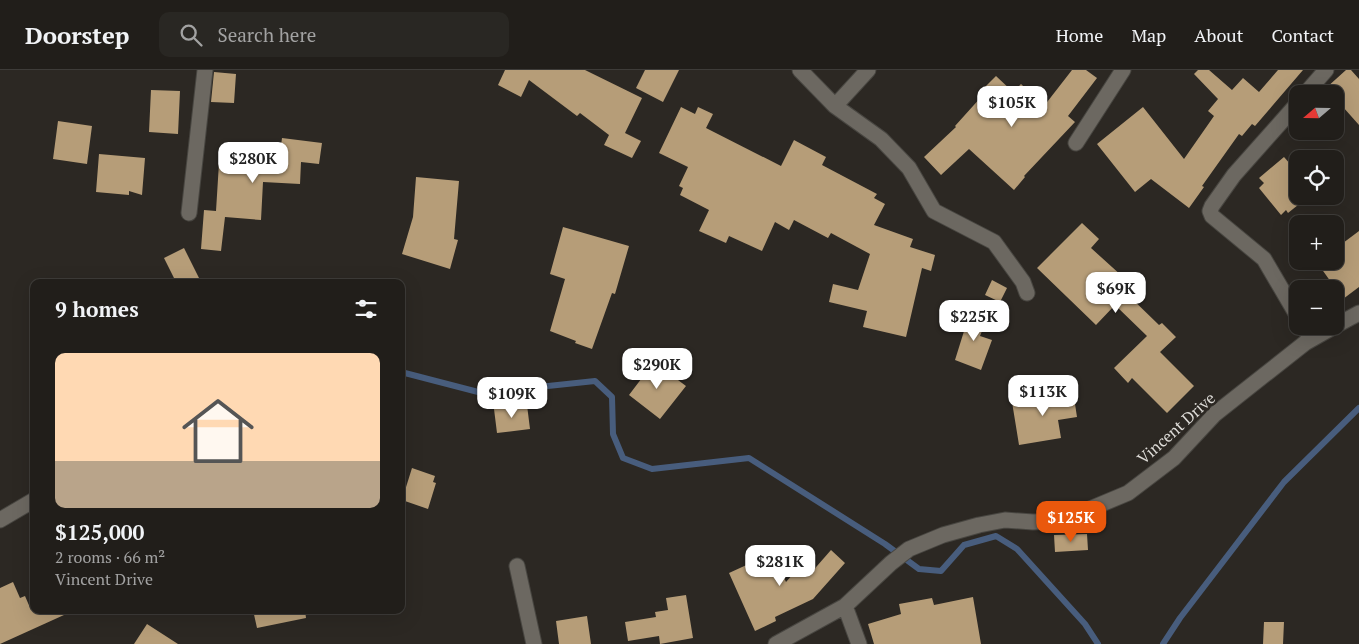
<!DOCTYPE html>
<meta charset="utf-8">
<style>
:root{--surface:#211e1a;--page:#292723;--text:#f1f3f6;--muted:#a2a2a2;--line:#3e3c39;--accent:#ea580c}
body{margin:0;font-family:"PT Serif",serif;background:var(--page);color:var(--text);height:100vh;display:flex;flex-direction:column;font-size:19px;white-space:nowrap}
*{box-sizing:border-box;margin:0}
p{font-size:16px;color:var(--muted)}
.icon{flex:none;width:28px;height:28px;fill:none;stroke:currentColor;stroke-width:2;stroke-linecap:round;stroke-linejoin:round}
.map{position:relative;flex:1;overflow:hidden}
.side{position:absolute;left:30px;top:209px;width:375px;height:335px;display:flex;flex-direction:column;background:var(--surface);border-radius:10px;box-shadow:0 5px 20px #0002,0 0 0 1px var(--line)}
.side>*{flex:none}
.needle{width:32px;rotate:250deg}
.fabs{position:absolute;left:1289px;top:15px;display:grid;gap:10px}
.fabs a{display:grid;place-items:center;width:55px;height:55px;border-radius:10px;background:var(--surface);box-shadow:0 5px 20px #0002,0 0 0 1px var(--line);font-size:25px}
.price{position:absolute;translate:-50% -42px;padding:0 11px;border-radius:10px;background:#fff;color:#222;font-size:16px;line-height:32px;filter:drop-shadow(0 1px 2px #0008)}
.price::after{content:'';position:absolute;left:50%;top:30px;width:15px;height:11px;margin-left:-8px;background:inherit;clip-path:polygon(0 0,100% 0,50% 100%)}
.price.active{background:var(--accent);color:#fff}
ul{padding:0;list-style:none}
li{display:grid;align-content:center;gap:10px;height:265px;padding:0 25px}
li+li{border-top:1px solid var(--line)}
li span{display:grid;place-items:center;height:155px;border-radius:10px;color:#555}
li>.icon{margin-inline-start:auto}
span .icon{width:90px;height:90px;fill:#fffc;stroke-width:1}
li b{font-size:21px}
h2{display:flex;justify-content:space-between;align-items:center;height:60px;padding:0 25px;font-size:21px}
header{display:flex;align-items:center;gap:30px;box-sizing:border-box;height:70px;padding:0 25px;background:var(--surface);border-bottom:1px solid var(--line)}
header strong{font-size:24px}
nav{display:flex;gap:28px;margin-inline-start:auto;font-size:18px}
.search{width:350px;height:45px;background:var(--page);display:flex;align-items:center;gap:12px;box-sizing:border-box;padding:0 18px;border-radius:10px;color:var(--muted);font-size:19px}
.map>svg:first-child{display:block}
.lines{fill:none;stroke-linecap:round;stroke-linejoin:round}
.stream{stroke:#485d7d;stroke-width:6}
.building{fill:#b69d78}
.street-casing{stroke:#484641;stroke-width:17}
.street{stroke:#6c6861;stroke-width:15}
.labels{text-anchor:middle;stroke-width:5;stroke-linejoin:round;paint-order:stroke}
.street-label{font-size:16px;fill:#dddbd7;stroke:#2c2823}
</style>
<header>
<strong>Doorstep</strong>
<div class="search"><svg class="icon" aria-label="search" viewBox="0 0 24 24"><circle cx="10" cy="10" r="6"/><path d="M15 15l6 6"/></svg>Search here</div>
<nav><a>Home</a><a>Map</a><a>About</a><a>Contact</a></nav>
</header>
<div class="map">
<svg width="1359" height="574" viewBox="0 0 1359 574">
<rect width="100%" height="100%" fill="#2c2823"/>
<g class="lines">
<path class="stream" d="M401 302 482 323 595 311 612 327 613 364 623 388 652 399 749 388 885 474 919 499 941 501 964 475 996 466 1017 479 1085 554 1098 574
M1163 574 1180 548 1284 412 1359 338"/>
</g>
<path class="building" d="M505 0H585L642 28 625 63 641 71 632 88 604 75 609 65 580 43 577 46 529 10 521 27 498 15Z
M645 0H679L663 32 636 18Z
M1072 0H1086L1097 8 1068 46 1075 52 1024 106 1025 107 1014 120 969 79 941 105 924 87 956 57 955 56 982 26 979 23 996 6 1013 22 1021 14 1044 36Z
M1198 0H1209L1232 20 1243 8 1259 22 1278 0H1303L1255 56 1252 54 1242 66 1239 64 1202 116 1204 117 1189 138 1151 109 1135 122 1097 74 1143 37 1184 89 1214 46 1208 41 1218 29 1194 4Z
M1346 0H1351L1359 9V55L1335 28V24H1331L1326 18Z
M214 2 236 4 234 33 211 32Z
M151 20 180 21 178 64 149 62Z
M681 37 695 44 698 37 713 44 706 58 781 96 794 70 826 87 822 95 877 124 874 128 885 134 874 155 913 169 910 177 935 185 931 201 922 198 906 267 863 257 867 241 829 232 833 214 858 220 870 184 831 163 828 168 794 150 789 160 775 152 762 181 729 166 726 173 699 161 709 140 680 125 683 118 679 116 688 97 659 83Z
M58 51 92 56 87 94 53 89Z
M282 68 322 73 319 94 301 92 300 114 263 112 261 150 225 147 221 181 201 179 204 140 216 141 219 93H224L225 81 280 84Z
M99 84 145 88 142 125 129 121V125L96 122Z
M1284 87 1298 103V135L1288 143 1286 140 1281 145 1259 118 1264 113 1259 108Z
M416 107 459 111 454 169 458 170 450 199 402 184 413 147Z
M1082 153 1099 169 1091 178 1133 216 1126 223 1159 255 1162 253 1176 267 1160 282 1194 316 1167 343 1132 308 1128 313 1114 298 1147 266 1115 235 1096 255 1037 198Z
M563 157 629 176 615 224 612 223 592 279 575 273 576 271 550 261 565 209 550 204Z
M1359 161V217L1343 229 1316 191H1335V179Z
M184 178 201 212H176L164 188Z
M992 210 1007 218 1000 232 985 225Z
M970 242H977L988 246 980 266 992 270 981 300 955 290Z
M654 292 686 316 660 349 629 325Z
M1073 321 1077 347 1058 350 1061 368 1019 375 1012 332Z
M527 335 530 359 497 363 494 339Z
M412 398 435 406 433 412 436 413 428 439 402 430Z
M1087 464 1088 480 1055 482 1054 465Z
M831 480 845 493 813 529 775 547 776 551 755 561 729 503 773 483 786 512 800 496 810 504Z
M13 512 20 528 25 526 31 540H75L0 574V518Z
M686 525 693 568 660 574 659 566 628 571 625 552 656 547 655 542 668 540 666 528Z
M973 527 981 574H874L868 554 901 544 899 534 932 528 934 535Z
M253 540H305L306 548 257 558Z
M587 546 591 574H559L556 551Z
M1264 552H1284L1283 574H1263Z
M147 554 178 574H134Z"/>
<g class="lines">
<defs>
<path id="street" d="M800 0 835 36 881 69 909 98 934 141 994 172 1023 212 1027 223
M1305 24 1326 0
M1298 33 1234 105 1212 136 1210 141 1212 146 1264 189 1298 247
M835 36 868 0
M1076 73 1123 0
M189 143 205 0
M1303 256 1311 269
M1335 256 1359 243
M0 450 34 430
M517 496 534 574
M845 536 859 574
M776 574 845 536 891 493 909 479 943 465 979 455 1005 450 1033 452 1054 451 1085 441 1128 423 1174 388 1215 344 1305 273 1335 256"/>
</defs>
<use href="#street" class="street-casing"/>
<use href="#street" class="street"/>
</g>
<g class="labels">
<g class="street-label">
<text transform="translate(1176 358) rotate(-42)" y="6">Vincent Drive</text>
</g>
</g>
</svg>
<div class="fabs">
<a><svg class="needle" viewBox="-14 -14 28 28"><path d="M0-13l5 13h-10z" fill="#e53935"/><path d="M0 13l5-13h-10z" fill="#a2a2a2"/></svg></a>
<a><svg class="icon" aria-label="locate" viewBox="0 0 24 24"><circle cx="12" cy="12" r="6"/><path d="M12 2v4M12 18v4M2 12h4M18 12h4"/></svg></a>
<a>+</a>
<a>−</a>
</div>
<b class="price" style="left:1012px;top:58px">$105K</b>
<b class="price" style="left:253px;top:114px">$280K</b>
<b class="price" style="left:1116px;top:244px">$69K</b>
<b class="price" style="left:974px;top:272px">$225K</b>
<b class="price" style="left:657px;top:320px">$290K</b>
<b class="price" style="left:1043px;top:347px">$113K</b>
<b class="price" style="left:512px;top:349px">$109K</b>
<b class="price active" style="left:1071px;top:473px">$125K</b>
<b class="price" style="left:780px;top:517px">$281K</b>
<section class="side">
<h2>9 homes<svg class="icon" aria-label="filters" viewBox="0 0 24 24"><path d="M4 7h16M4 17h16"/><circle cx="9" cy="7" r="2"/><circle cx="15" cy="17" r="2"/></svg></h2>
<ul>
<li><span style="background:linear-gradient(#ffd9b3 70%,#b9a48a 0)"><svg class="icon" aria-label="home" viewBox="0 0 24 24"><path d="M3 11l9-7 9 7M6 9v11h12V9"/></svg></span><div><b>$125,000</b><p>2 rooms · 66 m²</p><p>Vincent Drive</p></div></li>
</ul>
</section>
</div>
